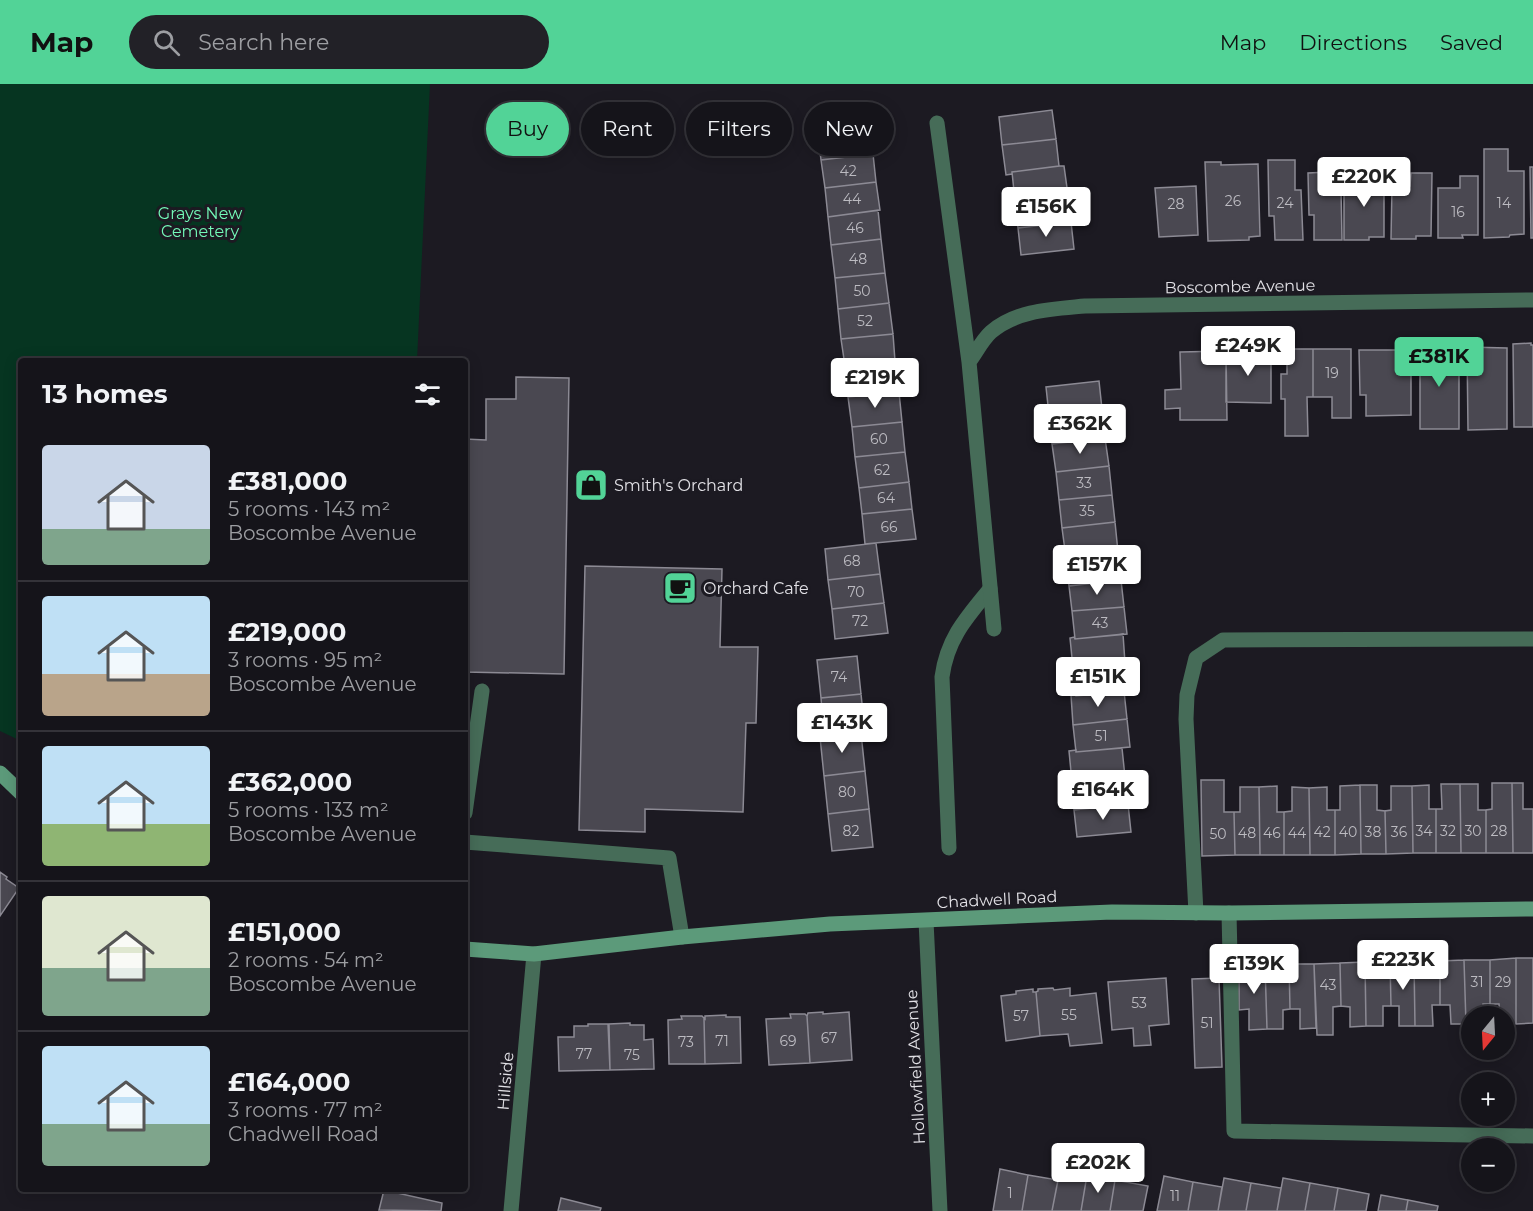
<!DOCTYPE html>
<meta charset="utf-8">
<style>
:root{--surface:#15141a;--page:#222127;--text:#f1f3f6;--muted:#9d9ea2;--line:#343339;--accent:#52d397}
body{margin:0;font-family:Montserrat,sans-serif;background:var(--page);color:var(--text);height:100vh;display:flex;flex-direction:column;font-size:22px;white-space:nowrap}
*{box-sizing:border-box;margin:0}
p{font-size:20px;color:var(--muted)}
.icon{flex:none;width:33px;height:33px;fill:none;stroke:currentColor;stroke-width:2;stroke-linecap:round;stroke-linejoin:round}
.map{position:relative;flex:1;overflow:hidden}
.details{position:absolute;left:18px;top:274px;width:450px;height:834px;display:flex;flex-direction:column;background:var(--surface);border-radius:6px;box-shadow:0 3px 15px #0003,0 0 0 2px var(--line)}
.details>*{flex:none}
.banner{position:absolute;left:486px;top:18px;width:570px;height:54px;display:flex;gap:12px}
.needle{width:39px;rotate:198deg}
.controls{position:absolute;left:1461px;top:922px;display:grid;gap:12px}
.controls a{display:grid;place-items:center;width:54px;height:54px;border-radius:50%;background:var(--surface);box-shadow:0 3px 15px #0003,0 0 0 2px var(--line);font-size:30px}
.price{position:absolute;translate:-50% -51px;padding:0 14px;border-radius:6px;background:#fff;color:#222;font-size:20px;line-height:39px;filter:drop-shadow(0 2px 3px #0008)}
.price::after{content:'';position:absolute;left:50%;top:36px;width:18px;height:14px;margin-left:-9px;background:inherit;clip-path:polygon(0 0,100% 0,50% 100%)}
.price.active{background:var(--accent);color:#111}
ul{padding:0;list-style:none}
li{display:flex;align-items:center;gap:18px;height:150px;padding:0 24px}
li+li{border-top:2px solid var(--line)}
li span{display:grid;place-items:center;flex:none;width:168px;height:120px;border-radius:6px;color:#555}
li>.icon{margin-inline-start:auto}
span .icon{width:72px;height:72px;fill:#fffc;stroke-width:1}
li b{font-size:26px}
h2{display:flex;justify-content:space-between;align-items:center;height:72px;padding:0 24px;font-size:26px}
.chip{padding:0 21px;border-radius:27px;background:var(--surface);box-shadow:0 3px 15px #0003,0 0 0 2px var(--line);font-size:21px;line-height:54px}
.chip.active{background:var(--accent);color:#111}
header{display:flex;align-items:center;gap:36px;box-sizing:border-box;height:84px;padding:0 30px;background:var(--accent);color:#111}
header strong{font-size:28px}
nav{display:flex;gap:33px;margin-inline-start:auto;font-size:21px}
.search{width:420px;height:54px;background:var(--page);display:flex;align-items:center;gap:15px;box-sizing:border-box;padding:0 21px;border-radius:33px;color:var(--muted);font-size:22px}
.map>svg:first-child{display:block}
.green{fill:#063521}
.building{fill:#4a4851;stroke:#8c8a94;stroke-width:1.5}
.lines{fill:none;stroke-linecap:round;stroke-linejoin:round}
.lane{stroke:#466c58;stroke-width:15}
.street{stroke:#466c58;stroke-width:15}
.secondary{stroke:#5c9a7a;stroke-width:15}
.labels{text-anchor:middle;stroke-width:6;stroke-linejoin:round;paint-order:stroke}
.number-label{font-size:14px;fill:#bcbbc1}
.park-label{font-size:16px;fill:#73f9b8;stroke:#1c1a22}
.street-label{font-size:16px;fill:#e2e1e6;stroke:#1c1a22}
.poi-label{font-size:16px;fill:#e2e1e6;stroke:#1c1a22;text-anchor:start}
</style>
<header>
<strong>Map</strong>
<div class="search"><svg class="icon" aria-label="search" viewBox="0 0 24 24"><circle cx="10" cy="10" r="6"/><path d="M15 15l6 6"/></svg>Search here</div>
<nav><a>Map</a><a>Directions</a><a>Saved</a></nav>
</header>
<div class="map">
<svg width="1533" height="1127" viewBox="0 0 1533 1127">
<rect width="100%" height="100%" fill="#1c1a22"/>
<path class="green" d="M0 0H430L417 277 21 278V657L0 647Z"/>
<path class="building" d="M1052 26 1056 55 1002 61 999 33Z
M869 38 873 70 821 76 817 44Z
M1056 55 1059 82 1012 88V90L1006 91 1002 61Z
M1484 65H1508V87H1524V150L1510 151 1509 153 1484 154Z
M873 70 876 98 825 104 821 76Z
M1268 76H1295V106H1301L1303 156H1275L1274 132H1269Z
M1205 78H1221V81L1258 80 1260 152 1249 153V156L1208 157Z
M1059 82H1064L1068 111 1015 117 1012 88Z
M1530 83H1533V154H1531Z
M1329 88V105H1341L1342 156H1314V131H1309L1308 89Z
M1411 89H1432L1431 152H1416V155H1391L1392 102H1410Z
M1460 92H1478V151H1462L1463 154H1438V104H1460Z
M1344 93H1384V153H1369V156H1344Z
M876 98 880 126 828 133 825 104Z
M1196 102 1198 151 1159 153 1155 104Z
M1068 111 1071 138 1018 144 1015 117Z
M878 126 881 155 831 161 828 133Z
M1071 138 1074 165 1021 171 1018 144Z
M881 155 885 189 835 194 831 161Z
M885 189 889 219 838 225 835 194Z
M889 219 893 250 841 255 838 225Z
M893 250 895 277 845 282 841 255Z
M1531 259V261H1533V343H1514L1513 260Z
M1444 262V265L1459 264V345H1420V263Z
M1467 263 1507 264V345L1468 346Z
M1287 265H1313V313H1307L1308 352H1285V315H1281V290H1287Z
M1313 265H1351V334H1332V313H1313Z
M1359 266H1411V331L1366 332V311H1360Z
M1226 267 1227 336H1180V324L1165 325V306L1181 305 1180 268Z
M1226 267 1271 268V319L1226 318Z
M895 277 899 308 848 313 845 282Z
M516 293 569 294 564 590 465 588V355L486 356V315H516Z
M1099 297 1102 325 1049 331 1046 303Z
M899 308 902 338 852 343 848 313Z
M1102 325 1105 354 1052 360 1049 331Z
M902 338 905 368 855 373 852 343Z
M1105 354 1109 382 1056 388 1052 360Z
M905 368 909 398 859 404 855 373Z
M1109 382 1112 411 1059 416 1056 388Z
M909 398 912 425 862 430 859 404Z
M1112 411 1115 438 1062 444 1059 416Z
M912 425 916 455 865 460 862 430Z
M1115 438 1118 468 1066 474 1062 444Z
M876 459 880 490 828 496 825 465Z
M1118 468 1121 496 1069 502 1066 474Z
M585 482 722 485 720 563H758L756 639H746L743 728 645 725V748L579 746Z
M880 490 884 519 832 525 828 496Z
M1121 496 1124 523 1072 527 1069 502Z
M884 519 888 549 835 555 832 525Z
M1124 523 1127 550 1075 555 1072 527Z
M1123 550 1125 579 1073 584 1070 554 1074 553 1075 555Z
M857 572 861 610 821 614 817 576Z
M1125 579 1128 607 1076 612 1073 584Z
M1124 607 1127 635 1073 641 1071 611Z
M861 610 865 648 824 652 821 614Z
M1127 635 1130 663 1076 668 1073 641Z
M861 649 865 687 824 692 820 653Z
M1122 664 1125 693 1072 698 1069 667 1076 666V668Z
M865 687 869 725 828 730 824 692Z
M1125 693 1128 720 1074 726 1072 698Z
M1201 696H1224V728H1234L1235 771 1202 772Z
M1492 699H1512L1513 769H1486V726L1492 725Z
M1512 699H1523V725H1533V769H1513Z
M1441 700H1460L1461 769H1436V725H1442Z
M1460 700H1478V726H1486V769H1461Z
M1360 701 1361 770 1335 771V726H1340V702Z
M1360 701H1377V726L1385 727 1386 770H1361Z
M1429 701V725H1436V769H1413L1412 702Z
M1277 702V728H1284V771H1260L1259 703Z
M1391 702H1412L1413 769 1386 770 1385 727 1391 726Z
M1240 703H1259L1260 771H1235L1234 728H1240Z
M1292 703 1309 704 1310 771H1284V728L1292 727Z
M1327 703V726H1335V771H1310L1309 704Z
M1128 720 1131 748 1077 753 1074 726Z
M869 725 873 763 832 767 828 730Z
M0 788 7 793 6 795 19 804 0 832Z
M1516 874H1533V939L1516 940Z
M1516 874V940H1504V933H1500L1499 920H1490V876Z
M1464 876H1490V920H1483V933H1472V941L1466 940Z
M1464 876 1466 940H1451L1450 921H1440V877Z
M1440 877V921H1432L1433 942H1415L1414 878Z
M1365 878H1390L1391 922H1383V942H1366Z
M1365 878 1366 942 1350 943V923L1341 922 1340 879Z
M1390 878H1414L1415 942H1399V922H1391Z
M1340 879 1341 922 1333 923V951H1317L1314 880Z
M1289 880H1314L1316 944 1300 945V925H1290Z
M1289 880 1290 925 1283 926V945H1267L1265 881Z
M1239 881H1265L1267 945 1249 946V925L1239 926Z
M1166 894 1169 940 1149 942 1151 961 1134 962 1133 944 1112 946 1108 898Z
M1219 894 1222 983 1195 984 1192 895Z
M1053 904 1054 906 1070 904V912L1096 909 1102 959 1070 962 1068 950 1040 952 1036 908 1038 907V905Z
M1033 905V908H1036L1040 952 1006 957 1001 912 1016 910V907Z
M823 928V930L849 928 852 976 810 979 807 932 808 929Z
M790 930H805L807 932 810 979 769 981 766 935 791 934Z
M726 931V933H740L741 979 705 980 704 934 705 935V932Z
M681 932H702L704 934 705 980H669L668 936 682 935Z
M630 939V941H644V956L653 955 654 985 610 986 609 940Z
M588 940H608L610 986 559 987 558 953H574V942H588Z
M1000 1085 1028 1091 1022 1127H993Z
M1060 1086 1087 1091 1081 1127H1052Z
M1028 1091 1058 1096 1052 1127H1022Z
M1087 1091 1115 1096 1110 1127H1081Z
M1164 1092 1193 1098 1188 1127H1157Z
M1224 1094 1251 1099 1246 1127H1218Z
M1283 1094 1310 1099 1305 1127H1277Z
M1115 1096 1148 1102 1143 1127H1110Z
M1193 1098 1222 1103 1218 1127H1188Z
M1251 1099 1281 1104 1277 1127H1246Z
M1310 1099 1338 1104 1334 1127H1305Z
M1338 1104 1369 1110 1366 1127H1334Z
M384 1106 442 1119 441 1127 379 1126Z
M1381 1111 1408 1116 1406 1127H1378Z
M561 1114 601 1124 600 1127H558Z
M1408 1116 1438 1122 1437 1127H1406Z"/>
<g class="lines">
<path class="lane" d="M465 729 482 607
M465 758 669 774 682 853
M949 764 942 593C947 555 966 534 990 505
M1196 829 1186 635 1187 611 1196 574 1223 556 1533 555
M1229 829 1234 1047 1533 1052"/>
<path class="street" d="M937 39 969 278
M994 545 969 278C976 269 982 256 991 248 1016 226 1053 225 1085 222L1533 216
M926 837 940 1127
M511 1127 534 870"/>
<path class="secondary" d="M0 689 21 709
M465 865 534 870 682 853 830 840 1112 828 1229 829 1533 825"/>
</g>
<defs>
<symbol id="shop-square" viewBox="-11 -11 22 22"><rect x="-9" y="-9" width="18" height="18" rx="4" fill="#52d397" stroke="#1c1a22"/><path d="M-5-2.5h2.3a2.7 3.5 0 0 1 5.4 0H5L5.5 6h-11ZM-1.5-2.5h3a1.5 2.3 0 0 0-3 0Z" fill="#111"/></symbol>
<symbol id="cafe-square" viewBox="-11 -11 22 22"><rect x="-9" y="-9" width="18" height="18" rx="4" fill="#52d397" stroke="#1c1a22"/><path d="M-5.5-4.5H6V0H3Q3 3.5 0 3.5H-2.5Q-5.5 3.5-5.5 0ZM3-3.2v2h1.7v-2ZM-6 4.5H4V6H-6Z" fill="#111"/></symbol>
</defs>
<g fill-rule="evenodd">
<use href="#shop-square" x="572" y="382" width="38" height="38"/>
<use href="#cafe-square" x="661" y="485" width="38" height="38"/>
</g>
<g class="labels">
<g class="number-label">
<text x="848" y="92">42</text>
<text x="852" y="120">44</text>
<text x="1233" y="122">26</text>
<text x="1285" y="124">24</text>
<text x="1504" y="124">14</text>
<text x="1176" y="125">28</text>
<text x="1458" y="133">16</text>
<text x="855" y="149">46</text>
<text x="858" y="180">48</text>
<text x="862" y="212">50</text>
<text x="865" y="242">52</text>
<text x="1332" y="294">19</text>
<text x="879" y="360">60</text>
<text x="882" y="391">62</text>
<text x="1084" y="404">33</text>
<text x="886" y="419">64</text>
<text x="1087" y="432">35</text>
<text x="889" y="448">66</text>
<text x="852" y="482">68</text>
<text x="856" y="513">70</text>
<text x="860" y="542">72</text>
<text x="1100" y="544">43</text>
<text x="839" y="598">74</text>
<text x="1101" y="657">51</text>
<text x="847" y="713">80</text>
<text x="851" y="752">82</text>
<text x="1424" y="752">34</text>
<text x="1448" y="752">32</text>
<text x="1473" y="752">30</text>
<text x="1499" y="752">28</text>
<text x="1322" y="753">42</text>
<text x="1348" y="753">40</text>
<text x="1373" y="753">38</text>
<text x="1399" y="753">36</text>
<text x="1247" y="754">48</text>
<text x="1272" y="754">46</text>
<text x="1297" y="754">44</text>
<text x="1218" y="755">50</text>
<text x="1477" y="903">31</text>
<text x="1503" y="903">29</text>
<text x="1328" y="906">43</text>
<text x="1139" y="924">53</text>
<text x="1069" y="936">55</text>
<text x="1021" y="937">57</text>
<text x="1207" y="944">51</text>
<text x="829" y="959">67</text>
<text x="722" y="962">71</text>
<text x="788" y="962">69</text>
<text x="686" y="963">73</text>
<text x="584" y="975">77</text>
<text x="632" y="976">75</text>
<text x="1010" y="1114">1</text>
<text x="1175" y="1117">11</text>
</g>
<g class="park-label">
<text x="200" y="135">Grays New<tspan x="200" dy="18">Cemetery</tspan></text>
</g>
<g class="street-label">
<text transform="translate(1240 202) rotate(-1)" y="6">Boscombe Avenue</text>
<text transform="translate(997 815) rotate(-3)" y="6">Chadwell Road</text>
<text transform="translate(915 983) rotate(-93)" y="6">Hollowfield Avenue</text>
<text transform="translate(505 997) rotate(-85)" y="6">Hillside</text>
</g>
<g class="poi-label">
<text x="614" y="407">Smith's Orchard</text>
<text x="703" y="510">Orchard Cafe</text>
</g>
</g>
</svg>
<div class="controls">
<a><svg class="needle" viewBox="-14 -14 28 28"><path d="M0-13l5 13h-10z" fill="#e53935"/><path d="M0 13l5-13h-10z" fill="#9d9ea2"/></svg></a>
<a>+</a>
<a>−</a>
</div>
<b class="price" style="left:1364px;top:124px">£220K</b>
<b class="price" style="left:1046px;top:154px">£156K</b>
<b class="price" style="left:1248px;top:293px">£249K</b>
<b class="price active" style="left:1439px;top:304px">£381K</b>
<b class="price" style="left:875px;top:325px">£219K</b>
<b class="price" style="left:1080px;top:371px">£362K</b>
<b class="price" style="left:1097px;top:512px">£157K</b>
<b class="price" style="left:1098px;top:624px">£151K</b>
<b class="price" style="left:842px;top:670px">£143K</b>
<b class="price" style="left:1103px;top:737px">£164K</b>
<b class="price" style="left:1403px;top:907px">£223K</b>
<b class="price" style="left:1254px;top:911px">£139K</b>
<b class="price" style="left:1098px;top:1110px">£202K</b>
<div class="banner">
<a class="chip active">Buy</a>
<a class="chip">Rent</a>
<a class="chip">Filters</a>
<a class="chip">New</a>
</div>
<section class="details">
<h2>13 homes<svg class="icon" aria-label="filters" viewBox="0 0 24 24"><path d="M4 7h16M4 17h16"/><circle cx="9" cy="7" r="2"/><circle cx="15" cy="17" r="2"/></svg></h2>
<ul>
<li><span style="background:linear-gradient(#c9d6e8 70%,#7fa58c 0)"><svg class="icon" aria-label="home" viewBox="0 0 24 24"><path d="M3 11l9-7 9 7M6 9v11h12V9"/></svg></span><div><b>£381,000</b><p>5 rooms · 143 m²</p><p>Boscombe Avenue</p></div></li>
<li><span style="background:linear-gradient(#bfe0f5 65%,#b9a48a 0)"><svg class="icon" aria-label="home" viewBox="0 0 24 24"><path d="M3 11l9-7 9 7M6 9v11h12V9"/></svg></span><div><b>£219,000</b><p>3 rooms · 95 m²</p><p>Boscombe Avenue</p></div></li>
<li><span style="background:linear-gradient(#bfe0f5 65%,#8fb573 0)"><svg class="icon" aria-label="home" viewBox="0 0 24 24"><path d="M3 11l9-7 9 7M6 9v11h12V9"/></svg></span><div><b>£362,000</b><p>5 rooms · 133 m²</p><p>Boscombe Avenue</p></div></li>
<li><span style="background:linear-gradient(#dfe7d0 60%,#7fa58c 0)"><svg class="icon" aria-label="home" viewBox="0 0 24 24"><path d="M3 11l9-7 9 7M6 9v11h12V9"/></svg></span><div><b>£151,000</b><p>2 rooms · 54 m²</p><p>Boscombe Avenue</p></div></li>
<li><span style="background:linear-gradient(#bfe0f5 65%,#7fa58c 0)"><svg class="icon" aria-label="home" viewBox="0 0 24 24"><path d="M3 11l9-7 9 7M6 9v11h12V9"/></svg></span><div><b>£164,000</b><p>3 rooms · 77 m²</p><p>Chadwell Road</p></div></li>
</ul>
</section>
</div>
